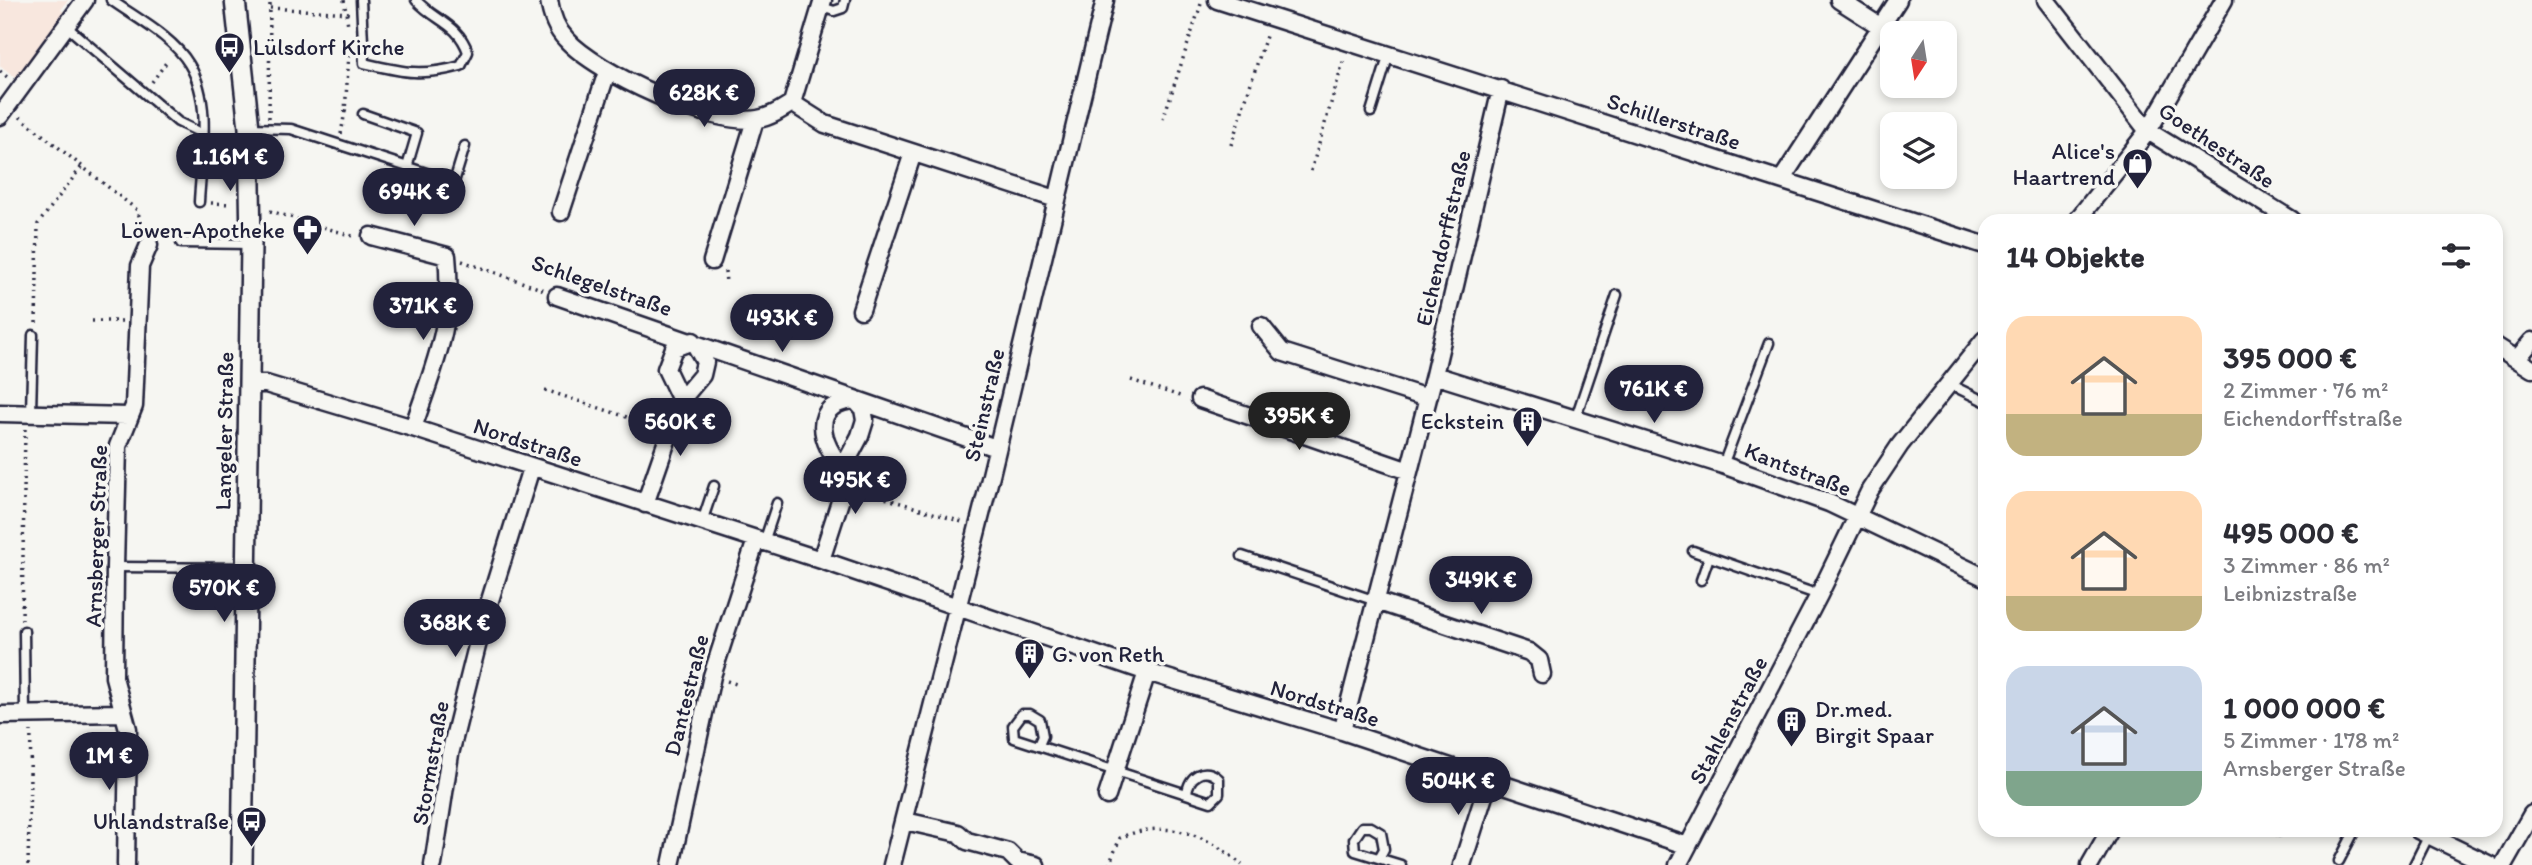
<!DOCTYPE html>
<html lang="de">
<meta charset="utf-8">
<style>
:root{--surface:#fff;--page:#f2f2f3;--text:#2b2b33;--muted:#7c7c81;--accent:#22223b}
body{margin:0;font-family:Itim,sans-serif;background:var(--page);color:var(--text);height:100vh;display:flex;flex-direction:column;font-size:26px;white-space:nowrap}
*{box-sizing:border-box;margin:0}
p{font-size:23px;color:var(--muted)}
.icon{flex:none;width:38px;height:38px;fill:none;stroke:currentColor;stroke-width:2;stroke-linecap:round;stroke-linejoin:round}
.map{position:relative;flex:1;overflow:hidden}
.drawer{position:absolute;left:1978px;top:214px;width:525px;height:623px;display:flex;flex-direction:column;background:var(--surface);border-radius:21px;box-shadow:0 4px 10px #0003}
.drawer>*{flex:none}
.needle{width:46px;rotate:192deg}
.buttons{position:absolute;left:1880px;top:21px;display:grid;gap:14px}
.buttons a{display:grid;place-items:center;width:77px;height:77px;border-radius:14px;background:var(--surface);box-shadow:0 4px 10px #0003;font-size:35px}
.price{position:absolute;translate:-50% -60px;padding:0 16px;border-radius:24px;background:var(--accent);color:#fff;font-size:23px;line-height:46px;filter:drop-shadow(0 2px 4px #0008)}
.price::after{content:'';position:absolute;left:50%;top:42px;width:21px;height:16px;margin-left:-10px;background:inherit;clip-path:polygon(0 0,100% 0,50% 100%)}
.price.on{background:#222;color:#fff}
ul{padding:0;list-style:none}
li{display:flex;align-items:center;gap:21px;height:175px;padding:0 28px}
li span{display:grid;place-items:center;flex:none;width:196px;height:140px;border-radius:21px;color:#555}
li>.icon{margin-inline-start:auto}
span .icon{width:84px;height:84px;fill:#fffc;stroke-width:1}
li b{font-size:30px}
h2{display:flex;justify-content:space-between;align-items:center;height:84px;padding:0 28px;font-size:30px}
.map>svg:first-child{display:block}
.built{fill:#f8e7de}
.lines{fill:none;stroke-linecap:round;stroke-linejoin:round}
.service-casing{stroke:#22223b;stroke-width:13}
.minor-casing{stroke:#22223b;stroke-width:21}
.tertiary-casing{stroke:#22223b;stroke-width:24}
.path{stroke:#22223b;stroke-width:3.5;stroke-dasharray:2 5;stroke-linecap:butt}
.service{stroke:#f6f6f2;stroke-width:8}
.minor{stroke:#f6f6f2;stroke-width:16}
.tertiary{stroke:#f6f6f2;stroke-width:19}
.labels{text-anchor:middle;stroke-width:7;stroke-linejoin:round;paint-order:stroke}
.poi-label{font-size:23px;fill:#22223b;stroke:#f6f6f2;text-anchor:end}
.street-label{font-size:23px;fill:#22223b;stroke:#f6f6f2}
</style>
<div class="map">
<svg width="2532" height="865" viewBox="0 0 2532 865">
<rect width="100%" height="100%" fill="#f6f6f2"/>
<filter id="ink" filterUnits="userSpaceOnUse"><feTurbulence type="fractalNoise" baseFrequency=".0143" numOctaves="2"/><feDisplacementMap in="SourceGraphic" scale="14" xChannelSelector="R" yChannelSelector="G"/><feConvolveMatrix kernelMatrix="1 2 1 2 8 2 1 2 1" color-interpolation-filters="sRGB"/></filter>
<g filter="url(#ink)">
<path class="built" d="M0 0H68L61 10 66 13 15 78 0 66Z"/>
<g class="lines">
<defs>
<path id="service" d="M111 0C136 18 173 37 189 64 213 103 201 159 199 202
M361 0 364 63C403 72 421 77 461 66L468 52C457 22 436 22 416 0
M822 7 834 11 843 8 845 0
M66 26 178 122 203 134
M1371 112 1389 54
M363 114 417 133 407 167
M249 128 291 129 454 182 465 146
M181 243 251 244
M1949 384 1984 401
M31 412 33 335
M1575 420 1617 295
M1723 465 1769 343
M702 522 714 486
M764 542 777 503
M1693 551 1819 595
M1242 556 1376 601
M115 567 245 568
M1701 580 1709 557
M24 631 25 715
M1039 745 1043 736 1040 720 1030 714H1022L1013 726 1014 738 1211 802 1219 794V779C1205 765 1188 776 1187 794
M2279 831V830
M1379 858 1384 849 1381 833 1371 827H1362L1354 839 1355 851 1401 865
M2339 861 2355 830
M2414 865 2429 835"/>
<path id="minor" d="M549 0C551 14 556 29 566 39 596 73 713 127 758 119 770 117 781 110 792 103L823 0
M1217 0 1984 245
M1839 0 1881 27
M2046 0 2148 131 2292 220
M792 103 825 124 1056 199
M0 116 85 0
M1782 179 1898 0
M561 212 607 72
M2077 220 2148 131 2224 0
M371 236 447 256C454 325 434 365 413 428
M712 261 755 120
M557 296 996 448
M861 310 913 153
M1261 326 1282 352 1427 398
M2496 346 2532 369
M2517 359 2532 341
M1434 375 1723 465 1829 503 1984 577
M251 384H266L413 428 821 560 1147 672 1342 731 1688 846
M1200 399 1409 471
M0 413 128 416
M645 504 681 400 702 375 705 362 693 341 674 348 666 369 681 400
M821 560 845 486 843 468 860 436 865 420 863 409 855 400C809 403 820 444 843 468
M1376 601 1529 652 1539 660 1542 674
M0 715 123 713
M1342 731 1434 375 1501 89
M1107 796 1147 672
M905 821 958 833 967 841 1008 852 1017 861 1036 865
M2418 830 2490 865
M126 865 128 729 114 677 115 567 118 446 134 406 140 266 149 245
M433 865 450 754 482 626 531 468
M671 865 712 676 756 540
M892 865 991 475 1105 0
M1462 865 1489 780
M1678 865 1819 595 1870 490 1900 445 1984 340
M2090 865 2110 830
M2503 865 2532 814"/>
<path id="tertiary" d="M235 0 249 128 251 244 242 865"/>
</defs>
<use href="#service" class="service-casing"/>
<use href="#minor" class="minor-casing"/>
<use href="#tertiary" class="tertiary-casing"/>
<path class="path" d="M344 0 348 25
M270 8 349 13
M349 55 345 111 351 112
M0 71 7 77
M152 82 168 60
M20 117 137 210 144 230
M269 118 270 0
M1163 119 1201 4
M341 134 345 111
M1231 145 1267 33
M1311 171 1344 59
M211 203 231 204
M270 211 356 237
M462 261 544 290
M725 271 726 283
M92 321H123
M36 323 38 224 83 165
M1131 380 1183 397
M545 390 654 426
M859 490 962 522
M22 620 25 428
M727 681 739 685
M28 865 31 731
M1109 865 1120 838C1164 818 1208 834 1242 865"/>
<use href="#service" class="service"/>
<use href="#minor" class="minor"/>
<use href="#tertiary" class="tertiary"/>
</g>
</g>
<defs>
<symbol id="bus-pin" viewBox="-11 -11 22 30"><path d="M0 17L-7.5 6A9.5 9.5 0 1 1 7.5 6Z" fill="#22223b" stroke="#f6f6f2"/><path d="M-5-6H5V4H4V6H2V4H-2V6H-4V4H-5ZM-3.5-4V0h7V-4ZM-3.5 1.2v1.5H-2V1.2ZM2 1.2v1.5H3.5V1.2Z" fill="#fff"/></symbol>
<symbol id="shop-pin" viewBox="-11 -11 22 30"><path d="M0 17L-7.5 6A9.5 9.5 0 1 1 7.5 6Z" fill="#22223b" stroke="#f6f6f2"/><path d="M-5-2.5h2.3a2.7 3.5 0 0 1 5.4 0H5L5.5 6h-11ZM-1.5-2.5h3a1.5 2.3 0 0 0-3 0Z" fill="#fff"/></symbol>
<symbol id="pharmacy-pin" viewBox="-11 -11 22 30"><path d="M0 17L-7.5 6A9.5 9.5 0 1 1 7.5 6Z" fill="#22223b" stroke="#f6f6f2"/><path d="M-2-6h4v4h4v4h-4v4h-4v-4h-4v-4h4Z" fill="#fff"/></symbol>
<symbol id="building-pin" viewBox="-11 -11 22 30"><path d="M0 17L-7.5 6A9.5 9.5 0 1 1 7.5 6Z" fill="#22223b" stroke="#f6f6f2"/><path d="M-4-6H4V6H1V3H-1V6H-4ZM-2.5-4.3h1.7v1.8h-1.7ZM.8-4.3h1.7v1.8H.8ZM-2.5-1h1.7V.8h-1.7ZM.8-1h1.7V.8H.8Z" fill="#fff"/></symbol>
</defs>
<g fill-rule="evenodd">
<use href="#bus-pin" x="212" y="30" width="35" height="47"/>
<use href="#shop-pin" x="2120" y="146" width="35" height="47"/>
<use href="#pharmacy-pin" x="290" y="212" width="35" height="47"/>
<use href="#building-pin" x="1510" y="404" width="35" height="47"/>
<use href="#building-pin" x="1012" y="636" width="35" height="47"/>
<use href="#building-pin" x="1774" y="704" width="35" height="47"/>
<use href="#bus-pin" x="234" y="804" width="35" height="47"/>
</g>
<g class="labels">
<g class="poi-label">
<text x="253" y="55" text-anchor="start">Lülsdorf Kirche</text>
<text x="2115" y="159">Alice's<tspan x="2115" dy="26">Haartrend</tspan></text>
<text x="285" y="238">Löwen-Apotheke</text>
<text x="1504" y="429">Eckstein</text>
<text x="1052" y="662" text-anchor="start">G. von Reth</text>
<text x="1815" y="717" text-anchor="start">Dr.med.<tspan x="1815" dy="26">Birgit Spaar</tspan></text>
<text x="229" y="829">Uhlandstraße</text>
</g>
<g class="street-label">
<text transform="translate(1674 121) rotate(18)" y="8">Schillerstraße</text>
<text transform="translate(2217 145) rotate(34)" y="8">Goethestraße</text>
<text transform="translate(1443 238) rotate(-77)" y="8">Eichendorffstraße</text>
<text transform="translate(602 285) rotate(19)" y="8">Schlegelstraße</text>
<text transform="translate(984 405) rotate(-77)" y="8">Steinstraße</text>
<text transform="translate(224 431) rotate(-89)" y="8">Langeler Straße</text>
<text transform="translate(528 442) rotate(18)" y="8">Nordstraße</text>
<text transform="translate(1798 469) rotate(21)" y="8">Kantstraße</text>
<text transform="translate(96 536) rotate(-88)" y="8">Arnsberger Straße</text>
<text transform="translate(686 695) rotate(-76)" y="8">Dantestraße</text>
<text transform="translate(1325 703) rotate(17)" y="8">Nordstraße</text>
<text transform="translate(1728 720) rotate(-62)" y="8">Stahlenstraße</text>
<text transform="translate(430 763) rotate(-80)" y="8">Stormstraße</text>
</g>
</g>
</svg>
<div class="buttons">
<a><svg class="needle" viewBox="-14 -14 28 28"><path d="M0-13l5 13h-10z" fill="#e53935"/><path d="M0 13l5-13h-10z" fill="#7c7c81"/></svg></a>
<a><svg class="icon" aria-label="layers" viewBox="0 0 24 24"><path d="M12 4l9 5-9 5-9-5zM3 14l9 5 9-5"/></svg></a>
</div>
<b class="price" style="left:704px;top:129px">628K €</b>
<b class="price" style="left:230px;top:193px">1.16M €</b>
<b class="price" style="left:414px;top:228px">694K €</b>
<b class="price" style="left:423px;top:342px">371K €</b>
<b class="price" style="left:782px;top:354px">493K €</b>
<b class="price" style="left:1654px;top:425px">761K €</b>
<b class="price on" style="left:1299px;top:452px">395K €</b>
<b class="price" style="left:680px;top:458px">560K €</b>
<b class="price" style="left:855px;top:516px">495K €</b>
<b class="price" style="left:1481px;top:616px">349K €</b>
<b class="price" style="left:224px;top:624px">570K €</b>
<b class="price" style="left:455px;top:659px">368K €</b>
<b class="price" style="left:109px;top:792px">1M €</b>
<b class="price" style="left:1458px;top:817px">504K €</b>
<section class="drawer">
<h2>14 Objekte<svg class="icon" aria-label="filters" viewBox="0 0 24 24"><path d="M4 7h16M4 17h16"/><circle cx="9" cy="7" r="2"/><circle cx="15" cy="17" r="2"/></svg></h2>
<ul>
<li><span style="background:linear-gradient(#ffd9b3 70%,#c2b280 0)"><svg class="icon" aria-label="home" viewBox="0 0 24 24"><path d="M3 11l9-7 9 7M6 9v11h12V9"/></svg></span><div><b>395 000 €</b><p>2 Zimmer · 76 m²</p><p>Eichendorffstraße</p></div></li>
<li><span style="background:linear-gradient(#ffd9b3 75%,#c2b280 0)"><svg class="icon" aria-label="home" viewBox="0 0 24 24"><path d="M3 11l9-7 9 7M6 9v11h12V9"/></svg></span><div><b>495 000 €</b><p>3 Zimmer · 86 m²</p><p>Leibnizstraße</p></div></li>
<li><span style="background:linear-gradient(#c9d6e8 75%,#7fa58c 0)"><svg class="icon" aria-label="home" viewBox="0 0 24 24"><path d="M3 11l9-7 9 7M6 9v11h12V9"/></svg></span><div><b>1 000 000 €</b><p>5 Zimmer · 178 m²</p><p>Arnsberger Straße</p></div></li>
</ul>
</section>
</div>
